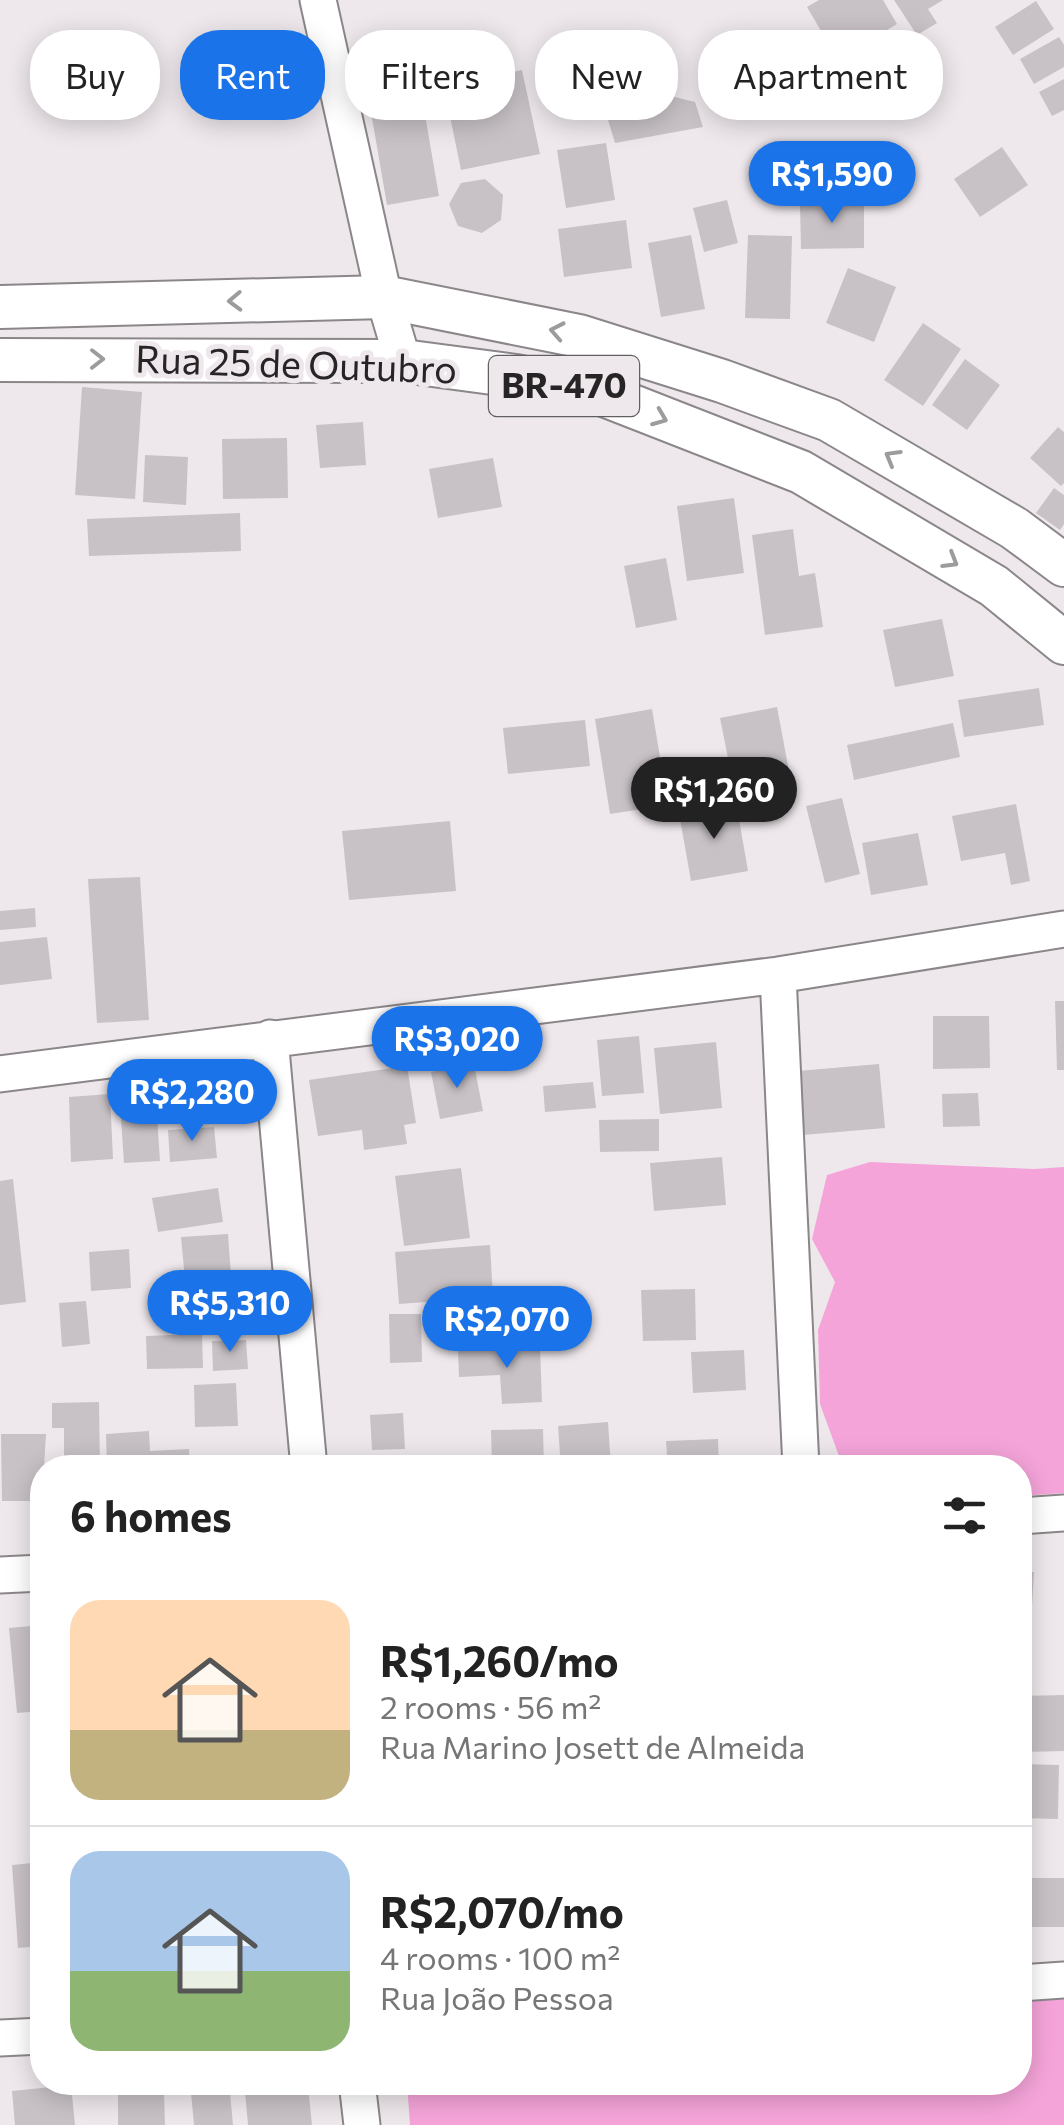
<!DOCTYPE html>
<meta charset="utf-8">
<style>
:root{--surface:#fff;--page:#f6f6f6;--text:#222;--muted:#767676;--line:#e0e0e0;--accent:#1a73e8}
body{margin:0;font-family:Commissioner,sans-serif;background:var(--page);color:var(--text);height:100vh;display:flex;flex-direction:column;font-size:38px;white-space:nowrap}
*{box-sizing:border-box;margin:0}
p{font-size:32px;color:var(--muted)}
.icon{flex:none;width:55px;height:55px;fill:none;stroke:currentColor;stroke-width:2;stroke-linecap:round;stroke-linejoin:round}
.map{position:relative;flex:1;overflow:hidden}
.drawer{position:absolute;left:30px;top:1455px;width:1002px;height:640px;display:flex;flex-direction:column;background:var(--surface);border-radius:40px;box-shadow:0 5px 25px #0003}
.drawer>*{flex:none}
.banner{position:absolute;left:30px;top:30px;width:1005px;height:90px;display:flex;gap:20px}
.price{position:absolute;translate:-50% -85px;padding:0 22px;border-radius:35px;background:var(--accent);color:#fff;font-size:32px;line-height:65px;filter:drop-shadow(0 2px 5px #0008)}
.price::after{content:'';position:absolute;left:50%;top:60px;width:30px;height:22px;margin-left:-15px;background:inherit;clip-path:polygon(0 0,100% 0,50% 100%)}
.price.current{background:#222;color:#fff}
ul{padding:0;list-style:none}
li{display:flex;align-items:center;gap:30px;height:250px;padding:0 40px}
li+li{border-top:2px solid var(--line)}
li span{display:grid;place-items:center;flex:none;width:280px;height:200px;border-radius:30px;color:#555}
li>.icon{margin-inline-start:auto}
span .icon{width:120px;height:120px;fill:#fffc;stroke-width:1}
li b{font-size:42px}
h2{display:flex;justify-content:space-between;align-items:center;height:120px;padding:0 40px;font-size:42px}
.pill{padding:0 35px;border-radius:40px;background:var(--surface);box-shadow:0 5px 25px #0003;font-size:35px;line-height:90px}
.pill.current{background:var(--accent);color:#fff}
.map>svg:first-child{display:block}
.green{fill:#f5a4d9}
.building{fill:#c8c2c6}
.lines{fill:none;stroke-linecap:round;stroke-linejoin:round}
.minor-casing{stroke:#8b8689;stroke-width:39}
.major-casing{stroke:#8b8689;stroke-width:46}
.minor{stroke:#fff;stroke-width:35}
.major{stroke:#fff;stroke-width:42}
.oneway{stroke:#9d9c9d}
.labels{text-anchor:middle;stroke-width:10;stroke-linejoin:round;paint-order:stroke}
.shield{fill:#eee8ec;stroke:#625f61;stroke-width:2.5}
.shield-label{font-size:35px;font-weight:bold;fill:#262425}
.street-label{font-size:38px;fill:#262425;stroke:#eee8ec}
</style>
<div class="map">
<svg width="1064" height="2125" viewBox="0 0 1064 2125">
<rect width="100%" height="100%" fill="#eee8ec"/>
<path class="green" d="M870 1162 1035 1169 1064 1167V1493L1020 1496V1468L843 1467 820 1404 818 1330 835 1282 812 1239 827 1175Z
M1064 1989V2125H410L407 2083 1020 2082V1992Z"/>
<path class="building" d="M819 0H883L897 24 855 49 866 67 848 77 807 7Z
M894 0H943L928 9 937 23 917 35Z
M1036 1 1054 29 1013 55 995 27Z
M1059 37 1064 45V67L1034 84 1020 59Z
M522 70 540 154 461 170 444 87Z
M595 77 695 102 703 127 615 143Z
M1064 79V110L1052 116 1039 92Z
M419 80 439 196 387 205 367 89Z
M606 143 615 200 566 208 557 150Z
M1002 147 1028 185 980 217 954 179Z
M485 179 503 195 501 220 482 233 458 226 449 204 461 183Z
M727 200 738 243 704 252 693 208Z
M864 204V248L801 249 800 205Z
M626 220 632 268 564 277 558 229Z
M691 235 705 309 661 317 648 243Z
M748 235 792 236 790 319 745 318Z
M848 268 896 287 874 342 826 323Z
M923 323 961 349 923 406 884 380Z
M965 359 1000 385 967 430 932 405Z
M82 387 142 392 135 499 75 495Z
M363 422 366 465 320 468 316 425Z
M1058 427 1064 432V483L1061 486 1030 458Z
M287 438 288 498 223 499 222 439Z
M145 455 188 457 186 505 143 502Z
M493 458 502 507 438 518 429 469Z
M1054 488 1064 495V524L1060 530 1036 513Z
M734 498 744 573 687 581 677 506Z
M240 513 241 551 89 556 87 519Z
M793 529 799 576 815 573 823 627 765 635 752 535Z
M666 558 677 620 636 628 624 566Z
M942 619 954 676 895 687 883 630Z
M1039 688 1044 725 964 737 958 700Z
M777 707 792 787 736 798 720 718Z
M652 709 668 805 610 814 595 719Z
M585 720 590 766 508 774 503 728Z
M953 723 960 757 854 780 847 745Z
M842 798 860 874 825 883 806 806Z
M736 802 748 871 691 881 679 813Z
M1016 804 1030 881 1011 885 1005 853 961 861 952 816Z
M450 821 456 891 349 900 342 831Z
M918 833 928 885 871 895 862 843Z
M140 877 149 1020 97 1023 88 879Z
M35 908 36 927 0 930V911Z
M47 937 52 979 0 985V942Z
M1055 1001H1064V1070H1057Z
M933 1016H989L990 1068 933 1069Z
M639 1036 644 1093 602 1096 597 1040Z
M716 1042 722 1108 660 1114 654 1048Z
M474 1064 483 1111 440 1119 431 1072Z
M879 1064 885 1128 803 1135 798 1071Z
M407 1066 416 1123 404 1125 407 1144 364 1150 362 1130 318 1136 309 1080Z
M253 1078 256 1120 217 1123 214 1081Z
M593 1082 596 1108 545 1112 543 1086Z
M978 1093 980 1126 943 1127 942 1094Z
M110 1094 113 1159 71 1162 69 1097Z
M156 1101 160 1161 124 1163 120 1104Z
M659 1119V1151L600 1152 599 1120Z
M214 1127 217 1158 170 1162 168 1130Z
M722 1157 726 1205 654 1211 650 1163Z
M461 1168 470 1238 404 1246 395 1176Z
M13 1179 26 1302 0 1305V1181Z
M218 1188 223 1222 158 1232 152 1198Z
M228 1234 231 1276 185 1280 181 1237Z
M490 1245 493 1297 399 1304 395 1252Z
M129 1249 131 1288 91 1291 89 1252Z
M695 1289 696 1340 643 1341 641 1290Z
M86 1301 90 1344 62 1347 59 1303Z
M389 1314H421L422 1362 390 1363Z
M202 1334 203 1368 147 1369 146 1336Z
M246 1340 248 1369 213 1371 212 1341Z
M540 1347 542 1402 502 1404 500 1375 459 1377 458 1350Z
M744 1350 746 1390 693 1393 691 1352Z
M236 1383 238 1426 195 1427 194 1385Z
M99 1402 100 1468H64V1428H52V1403Z
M403 1413 405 1449 372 1450 370 1415Z
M608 1422 611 1468H561L558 1426Z
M543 1429 544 1468H492L491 1430Z
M149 1431 150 1451 189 1449 190 1468H107L106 1434Z
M1 1434H46L42 1501H2Z
M718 1439 719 1468H668L666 1441Z
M1020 1571 1034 1572 1029 1657H1020Z
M42 1625V1711L17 1713 9 1628Z
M1064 1695V1751L1022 1752 1020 1696Z
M30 1758H42V1801H32Z
M1020 1764 1059 1765 1058 1819 1020 1818Z
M42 1862V1946L18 1948 12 1865Z
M1023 1878H1064V1927H1024Z
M190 2082H229L233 2125H194Z
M71 2085 75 2125H15L12 2091Z
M308 2086 312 2125H248L245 2092Z
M164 2092 165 2125H118V2093Z"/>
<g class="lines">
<defs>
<path id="minor" d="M318 0 384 297 403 361
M778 975 801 1468
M270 1038 309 1468
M0 1074 778 975 1064 929
M1020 1516 1064 1513
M0 1575 42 1573
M1020 1983 1064 1980
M0 2038 42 2036
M357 2082 362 2125"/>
<path id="major" d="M0 307 384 297 579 336 722 381 829 420 1014 528 1064 565
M0 360 403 361 516 376 599 393 801 472 994 586 1064 643"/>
</defs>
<use href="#minor" class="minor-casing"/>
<use href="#major" class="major-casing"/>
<use href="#minor" class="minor"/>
<use href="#major" class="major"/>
</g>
<defs><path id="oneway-chevron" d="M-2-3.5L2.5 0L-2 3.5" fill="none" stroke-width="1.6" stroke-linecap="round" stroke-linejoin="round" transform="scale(2.5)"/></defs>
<g class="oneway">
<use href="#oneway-chevron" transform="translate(235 301) rotate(178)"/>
<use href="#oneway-chevron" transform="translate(557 331) rotate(-169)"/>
<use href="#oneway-chevron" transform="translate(97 359)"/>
<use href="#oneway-chevron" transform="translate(660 418) rotate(22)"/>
<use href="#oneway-chevron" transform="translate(892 457) rotate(-150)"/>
<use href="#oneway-chevron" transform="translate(951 561) rotate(31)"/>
</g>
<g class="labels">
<rect class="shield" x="489" y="356" width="150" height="60" rx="8"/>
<g class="shield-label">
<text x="564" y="398">BR-470</text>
</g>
<g class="street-label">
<text transform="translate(296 365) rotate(2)" y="13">Rua 25 de Outubro</text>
</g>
</g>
</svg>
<b class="price" style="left:832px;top:226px">R$1,590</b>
<b class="price current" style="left:714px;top:842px">R$1,260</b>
<b class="price" style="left:457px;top:1091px">R$3,020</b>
<b class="price" style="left:192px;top:1144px">R$2,280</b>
<b class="price" style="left:230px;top:1355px">R$5,310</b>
<b class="price" style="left:507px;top:1371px">R$2,070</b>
<div class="banner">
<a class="pill">Buy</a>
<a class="pill current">Rent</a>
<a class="pill">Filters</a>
<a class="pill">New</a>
<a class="pill">Apartment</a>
</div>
<section class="drawer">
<h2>6 homes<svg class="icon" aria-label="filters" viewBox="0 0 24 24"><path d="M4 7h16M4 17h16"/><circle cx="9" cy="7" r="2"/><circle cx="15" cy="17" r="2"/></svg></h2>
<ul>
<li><span style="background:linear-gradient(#ffd9b3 65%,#c2b280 0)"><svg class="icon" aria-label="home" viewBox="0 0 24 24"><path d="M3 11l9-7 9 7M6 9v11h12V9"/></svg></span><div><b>R$1,260/mo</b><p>2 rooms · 56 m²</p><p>Rua Marino Josett de Almeida</p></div></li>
<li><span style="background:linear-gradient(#a9c7e8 60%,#8fb573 0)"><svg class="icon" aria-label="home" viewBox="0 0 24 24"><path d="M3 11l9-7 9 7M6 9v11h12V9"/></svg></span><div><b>R$2,070/mo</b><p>4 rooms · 100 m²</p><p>Rua João Pessoa</p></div></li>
</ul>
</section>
</div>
